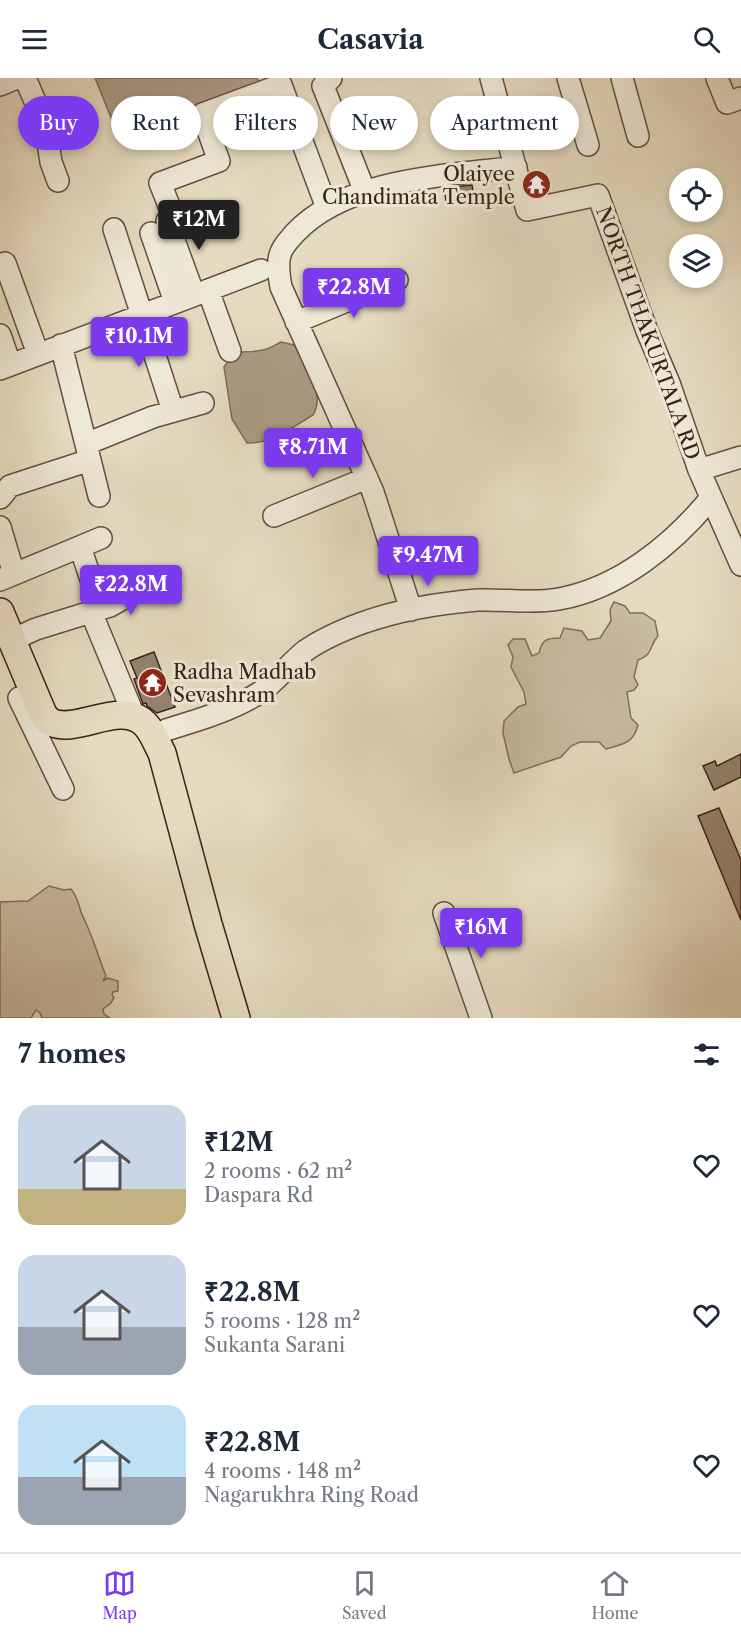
<!DOCTYPE html>
<meta charset="utf-8">
<style>
:root{--surface:#fff;--page:#f6f6f7;--text:#1f2937;--muted:#747a83;--line:#e0e1e3;--accent:#7c3aed}
body{margin:0;font-family:"Libre Caslon Text",serif;background:var(--page);color:var(--text);height:100vh;display:flex;flex-direction:column;font-size:22px;white-space:nowrap}
*{box-sizing:border-box;margin:0}
p{font-size:20px;color:var(--muted)}
.icon{flex:none;width:33px;height:33px;fill:none;stroke:currentColor;stroke-width:2;stroke-linecap:round;stroke-linejoin:round}
.map{position:relative;height:940px;overflow:hidden}
.side{display:flex;flex-direction:column;background:var(--surface);flex:1}
.side>*{flex:none}
.guide{position:absolute;left:18px;top:18px;width:705px;height:54px;display:flex;gap:12px}
.buttons{position:absolute;left:669px;top:90px;display:grid;gap:12px}
.buttons a{display:grid;place-items:center;width:54px;height:54px;border-radius:50%;background:var(--surface);box-shadow:0 3px 9px #0003;font-size:30px}
.price{position:absolute;translate:-50% -51px;padding:0 14px;border-radius:6px;background:var(--accent);color:#fff;font-size:20px;line-height:39px;filter:drop-shadow(0 2px 3px #0008)}
.price::after{content:'';position:absolute;left:50%;top:36px;width:18px;height:14px;margin-left:-9px;background:inherit;clip-path:polygon(0 0,100% 0,50% 100%)}
.price.on{background:#222;color:#fff}
ul{padding:0;list-style:none}
li{display:flex;align-items:center;gap:18px;height:150px;padding:0 18px}
li span{display:grid;place-items:center;flex:none;width:168px;height:120px;border-radius:18px;color:#555}
li>.icon{margin-inline-start:auto}
span .icon{width:72px;height:72px;fill:#fffc;stroke-width:1}
li b{font-size:26px}
h2{display:flex;justify-content:space-between;align-items:center;height:72px;padding:0 18px;font-size:26px}
.chip{padding:0 21px;border-radius:27px;background:var(--surface);box-shadow:0 3px 9px #0003;font-size:21px;line-height:54px}
.chip.on{background:var(--accent);color:#fff}
header{display:flex;justify-content:space-between;align-items:center;height:78px;padding:0 18px;background:var(--surface);font-size:27px;font-weight:700}
.tabs{display:flex;justify-content:space-around;align-items:center;height:84px;border-top:2px solid var(--line);background:var(--surface);font-size:16px;color:var(--muted)}
.tabs a{display:grid;justify-items:center;gap:3px}
.tabs .on{color:var(--accent)}
.map>svg:first-child{display:block}
.green{fill:#c8bca3;stroke:#816f5c;stroke-width:1.5}
.water{fill:#ab9c86;stroke:#7e6b59;stroke-width:1.5}
.building{fill:#93826e;stroke:#3a2216;stroke-width:1.5}
.lines{fill:none;stroke-linecap:round;stroke-linejoin:round}
.minor-casing{stroke:#655040;stroke-width:24}
.major-casing{stroke:#3a2216;stroke-width:30}
.minor{stroke:#eee8d6;stroke-width:21}
.major{stroke:#e5dbc0;stroke-width:27}
.labels{text-anchor:middle;stroke-width:6;stroke-linejoin:round;paint-order:stroke}
.poi-label{font-size:20px;fill:#3a2216;stroke:#eee8d6;text-anchor:end}
.street-label{font-size:20px;fill:#3a2216;stroke:#eee8d6}
</style>
<header><svg class="icon" aria-label="menu" viewBox="0 0 24 24"><path d="M4 6h16M4 12h16M4 18h16"/></svg>Casavia<svg class="icon" aria-label="search" viewBox="0 0 24 24"><circle cx="10" cy="10" r="6"/><path d="M15 15l6 6"/></svg></header>
<div class="map">
<svg width="741" height="940" viewBox="0 0 741 940">
<rect width="100%" height="100%" fill="#e5dbc0"/>
<filter id="stains"><feTurbulence type="fractalNoise" baseFrequency=".00333" numOctaves="4"/><feColorMatrix values="0 0 0 0 .2 0 0 0 0 .09 0 0 0 0 .02 0 0 0 .5 -.17"/></filter>
<radialGradient id="worn" r=".72"><stop offset=".6" stop-color="#630" stop-opacity="0"/><stop offset="1" stop-color="#630" stop-opacity=".3"/></radialGradient>
<path class="green" d="M614 524 625 528 630 535H643L655 543 658 558C648 569 655 575 638 582L634 599 638 607 634 612 627 614 631 640 638 647C633 666 623 666 606 671L599 664H580L571 668 561 679 514 695 509 681 503 655 504 643 518 629 526 626 524 614 511 589 513 579 508 567 513 561H525L532 578 539 575C542 562 546 560 560 560L564 550 582 553 588 562 600 560 611 543 610 532Z
M49 808 64 812 71 811C80 822 78 830 84 841 93 859 98 878 106 898L103 903 108 900 118 903V913L113 914 112 917 114 920 110 926 103 931 104 936 110 940H42L40 935 36 932 31 940H0V824L28 823Z"/>
<path class="water" d="M95 0H257L261 8 121 64Z
M281 264 294 267C306 285 326 316 313 337 293 349 271 366 247 365L232 341 224 289C239 267 241 277 263 272 269 271 275 267 281 264Z"/>
<path class="building" d="M560 41 566 57 549 63 543 47Z
M544 95 549 114 536 117 531 98Z
M472 107 474 119 446 123 444 110Z
M154 574 175 629 157 635 147 628 146 625 143 626 134 601 137 600 130 583Z
M741 676V699L714 712 703 688 715 683 717 688Z
M719 730 741 782V842L698 738Z"/>
<g class="lines">
<defs>
<path id="minor" d="M25 0 45 46 51 84 58 103
M331 0 323 8 365 114
M491 0 527 132 598 117 647 253 669 305 699 392 741 487
M568 0 588 67
M622 0 638 58
M717 0 727 25 741 20
M0 7 17 0
M114 151 173 333
M151 155 175 224
M5 185 38 276
M208 212 230 273
M194 217 167 143 174 140 160 105 219 83 202 36 281 7 327 130
M296 244 397 202
M0 257 10 286
M61 267 99 418
M0 291 261 192
M86 366 153 339 203 325
M699 392 741 379
M0 420 10 408 90 382
M274 438 367 400
M0 449 14 496
M80 469 101 531
M0 502 101 460
M411 532 373 414 281 209C279 198 277 187 280 177 282 168 290 161 295 155 347 100 445 98 516 89
M91 534 135 640
M12 562 36 551 110 528 138 512 159 506
M19 620 63 711
M166 652C198 642 234 632 262 613 278 601 290 585 305 573 322 561 343 552 362 545 399 532 439 525 478 522 505 521 532 526 559 521 620 510 673 466 711 420
M444 835 481 940"/>
<path id="major" d="M0 534 43 636C46 640 49 644 53 645 79 655 121 622 145 646 153 654 157 666 162 675L208 846 236 940"/>
</defs>
<use href="#minor" class="minor-casing"/>
<use href="#major" class="major-casing"/>
<use href="#minor" class="minor"/>
<use href="#major" class="major"/>
</g>
<defs>
<symbol id="temple-disc" viewBox="-11 -11 22 22"><circle r="9.5" fill="#8f2418" stroke="#eee8d6"/><path d="M0-6L5-2H3V0L6.5 2.5H4V6H1.5V3h-3V6H-4V2.5H-6.5L-3 0V-2H-5Z" fill="#fff"/></symbol>
</defs>
<g fill-rule="evenodd">
<use href="#temple-disc" x="520" y="90" width="33" height="33"/>
<use href="#temple-disc" x="136" y="588" width="33" height="33"/>
</g>
<g class="labels">
<g class="poi-label">
<text x="515" y="103">Olaiyee<tspan x="515" dy="23">Chandimata Temple</tspan></text>
<text x="173" y="601" text-anchor="start">Radha Madhab<tspan x="173" dy="23">Sevashram</tspan></text>
</g>
<g class="street-label">
<text transform="translate(648 255) rotate(70)" y="7">NORTH THAKURTALA RD</text>
</g>
</g>
<rect width="100%" height="100%" filter="url(#stains)"/>
<rect width="100%" height="100%" fill="url(#worn)"/>
</svg>
<div class="buttons">
<a><svg class="icon" aria-label="locate" viewBox="0 0 24 24"><circle cx="12" cy="12" r="6"/><path d="M12 2v4M12 18v4M2 12h4M18 12h4"/></svg></a>
<a><svg class="icon" aria-label="layers" viewBox="0 0 24 24"><path d="M12 4l9 5-9 5-9-5zM3 14l9 5 9-5"/></svg></a>
</div>
<b class="price on" style="left:199px;top:173px">₹12M</b>
<b class="price" style="left:354px;top:241px">₹22.8M</b>
<b class="price" style="left:139px;top:290px">₹10.1M</b>
<b class="price" style="left:313px;top:401px">₹8.71M</b>
<b class="price" style="left:428px;top:509px">₹9.47M</b>
<b class="price" style="left:131px;top:538px">₹22.8M</b>
<b class="price" style="left:481px;top:881px">₹16M</b>
<div class="guide">
<a class="chip on">Buy</a>
<a class="chip">Rent</a>
<a class="chip">Filters</a>
<a class="chip">New</a>
<a class="chip">Apartment</a>
</div>
</div>
<section class="side">
<h2>7 homes<svg class="icon" aria-label="filters" viewBox="0 0 24 24"><path d="M4 7h16M4 17h16"/><circle cx="9" cy="7" r="2"/><circle cx="15" cy="17" r="2"/></svg></h2>
<ul>
<li><span style="background:linear-gradient(#c9d6e8 70%,#c2b280 0)"><svg class="icon" aria-label="home" viewBox="0 0 24 24"><path d="M3 11l9-7 9 7M6 9v11h12V9"/></svg></span><div><b>₹12M</b><p>2 rooms · 62 m²</p><p>Daspara Rd</p></div><svg class="icon" aria-label="heart" viewBox="0 0 24 24"><path d="M12 20l-8-8c-3-5 5-10 8-4 3-6 11-1 8 4z"/></svg></li>
<li><span style="background:linear-gradient(#c9d6e8 60%,#9aa5b1 0)"><svg class="icon" aria-label="home" viewBox="0 0 24 24"><path d="M3 11l9-7 9 7M6 9v11h12V9"/></svg></span><div><b>₹22.8M</b><p>5 rooms · 128 m²</p><p>Sukanta Sarani</p></div><svg class="icon" aria-label="heart" viewBox="0 0 24 24"><path d="M12 20l-8-8c-3-5 5-10 8-4 3-6 11-1 8 4z"/></svg></li>
<li><span style="background:linear-gradient(#bfe0f5 60%,#9aa5b1 0)"><svg class="icon" aria-label="home" viewBox="0 0 24 24"><path d="M3 11l9-7 9 7M6 9v11h12V9"/></svg></span><div><b>₹22.8M</b><p>4 rooms · 148 m²</p><p>Nagarukhra Ring Road</p></div><svg class="icon" aria-label="heart" viewBox="0 0 24 24"><path d="M12 20l-8-8c-3-5 5-10 8-4 3-6 11-1 8 4z"/></svg></li>
</ul>
</section>
<nav class="tabs">
<a class="on"><svg class="icon" aria-label="map" viewBox="0 0 24 24"><path d="M3 6l6-2 6 2 6-2v14l-6 2-6-2-6 2zM9 4v14M15 6v14"/></svg>Map</a>
<a><svg class="icon" aria-label="saved" viewBox="0 0 24 24"><path d="M7 4h10v16l-5-4-5 4z"/></svg>Saved</a>
<a><svg class="icon" aria-label="home" viewBox="0 0 24 24"><path d="M3 11l9-7 9 7M6 9v11h12V9"/></svg>Home</a>
</nav>
